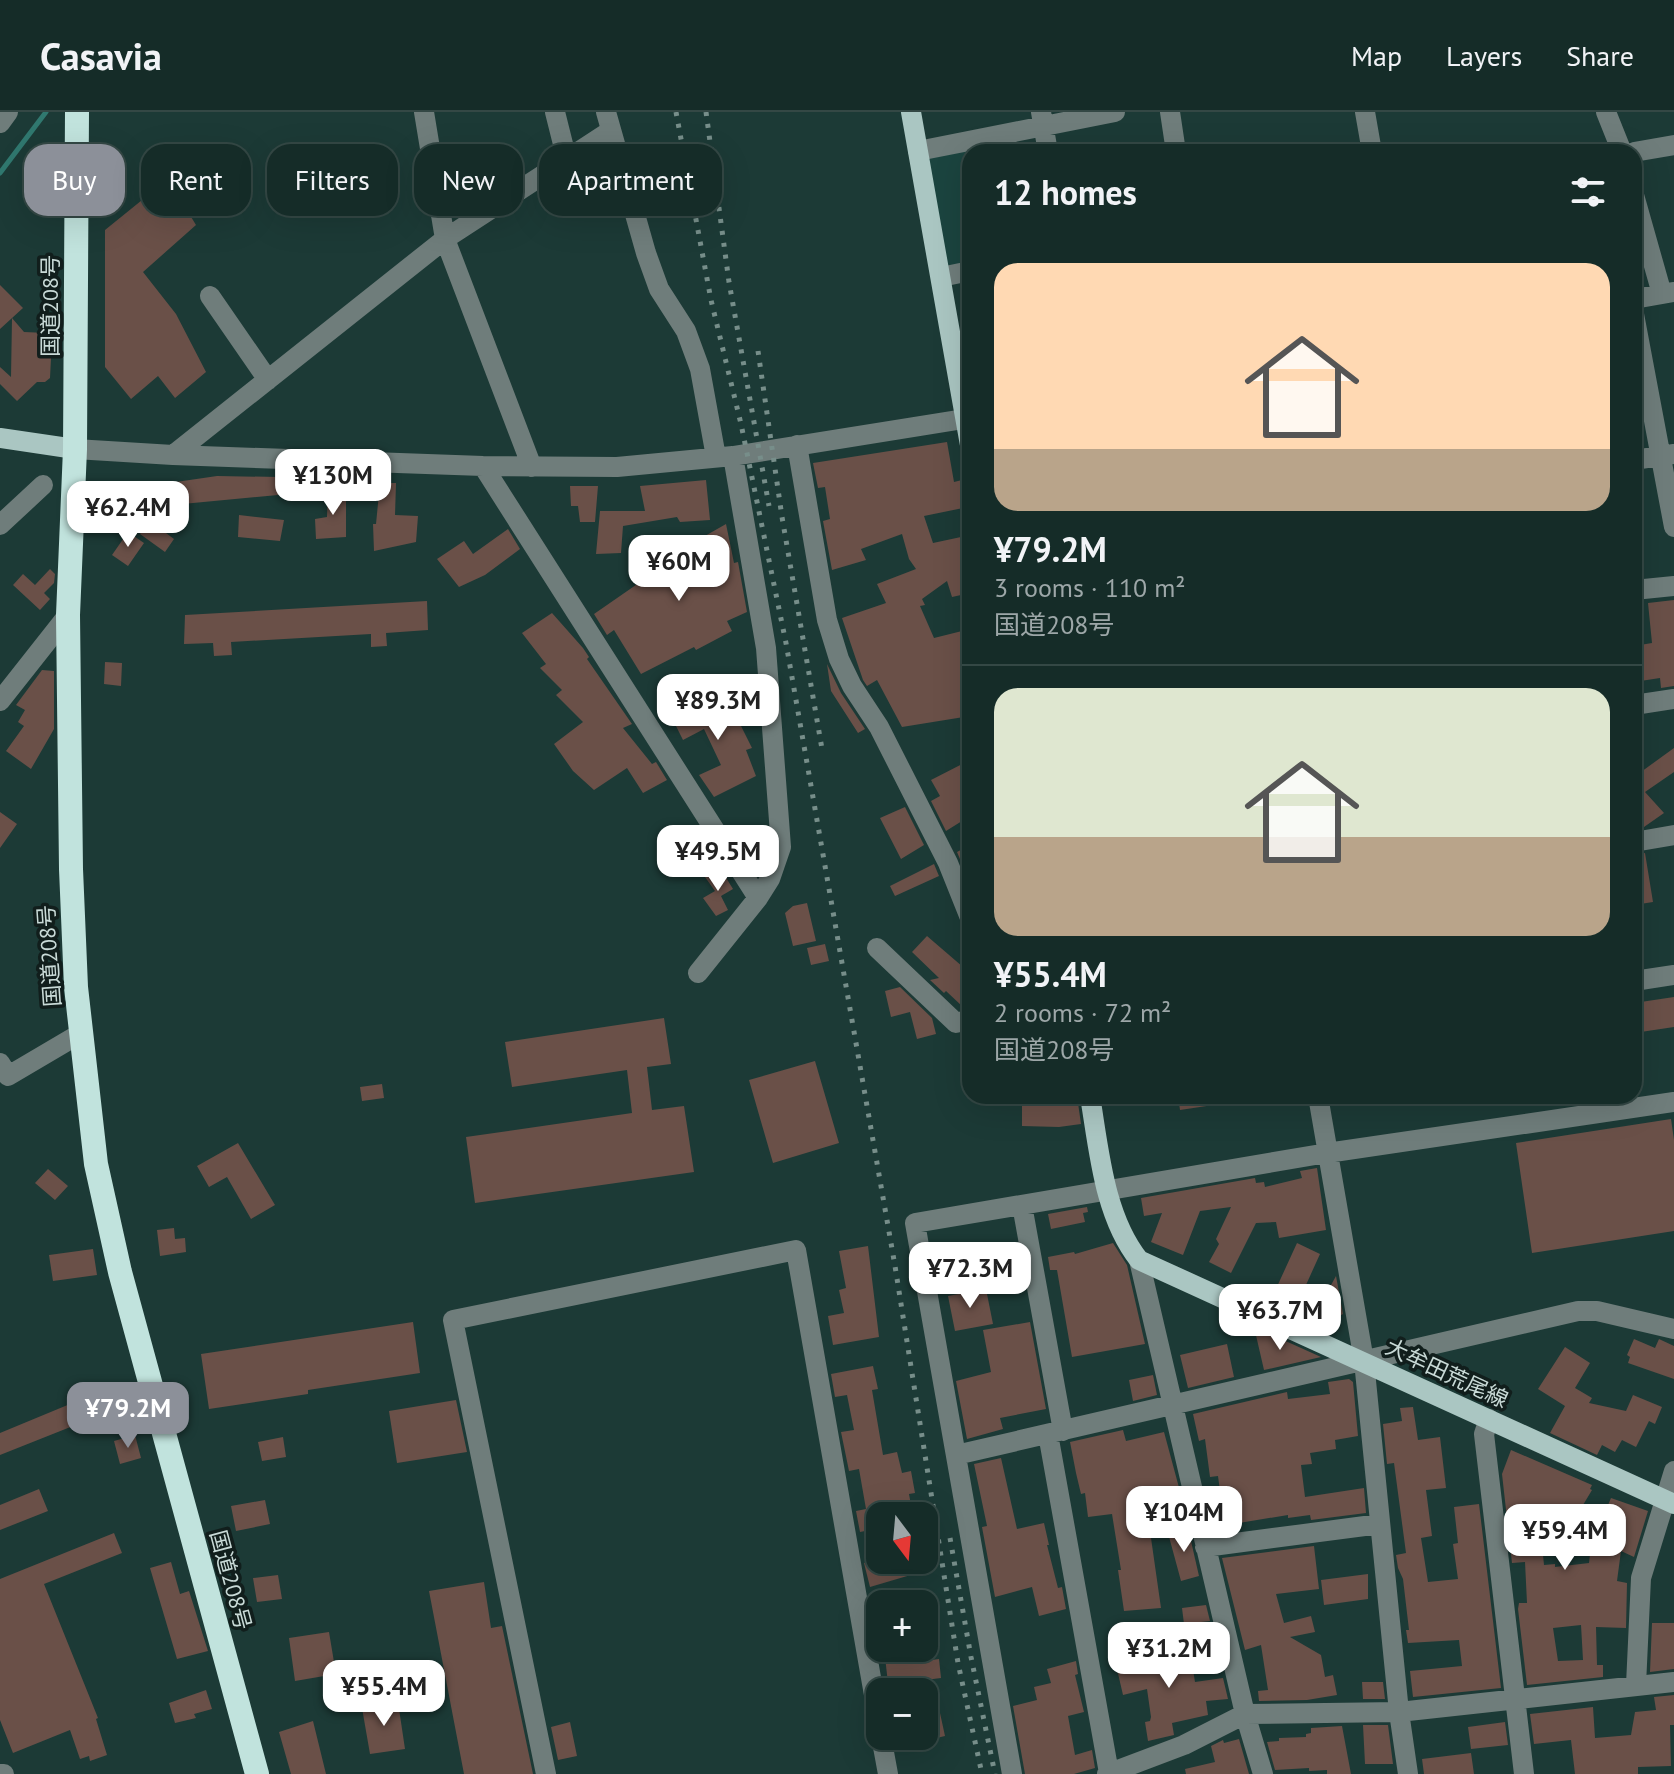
<!DOCTYPE html>
<meta charset="utf-8">
<style>
:root{--surface:#152c28;--page:#1e3430;--text:#f1f3f6;--muted:#9da7a8;--line:#344845;--accent:#8c9099}
body{margin:0;font-family:"PT Sans","Noto Sans JP",sans-serif;background:var(--page);color:var(--text);height:100vh;display:flex;flex-direction:column;font-size:30px;white-space:nowrap}
*{box-sizing:border-box;margin:0}
p{font-size:26px;color:var(--muted)}
.icon{flex:none;width:44px;height:44px;fill:none;stroke:currentColor;stroke-width:2;stroke-linecap:round;stroke-linejoin:round}
.map{position:relative;flex:1;overflow:hidden}
.sheet{position:absolute;left:962px;top:32px;width:680px;height:960px;display:flex;flex-direction:column;background:var(--surface);border-radius:24px;box-shadow:0 8px 32px #0002,0 0 0 2px var(--line)}
.sheet>*{flex:none}
.banner{position:absolute;left:24px;top:32px;width:760px;height:72px;display:flex;gap:16px}
.needle{width:52px;rotate:164deg}
.fabs{position:absolute;left:866px;top:1390px;display:grid;gap:16px}
.fabs a{display:grid;place-items:center;width:72px;height:72px;border-radius:16px;background:var(--surface);box-shadow:0 8px 32px #0002,0 0 0 2px var(--line);font-size:40px}
.price{position:absolute;translate:-50% -68px;padding:0 18px;border-radius:16px;background:#fff;color:#222;font-size:26px;line-height:52px;filter:drop-shadow(0 2px 4px #0008)}
.price::after{content:'';position:absolute;left:50%;top:48px;width:24px;height:18px;margin-left:-12px;background:inherit;clip-path:polygon(0 0,100% 0,50% 100%)}
.price.on{background:var(--accent);color:#fff}
ul{padding:0;list-style:none}
li{display:grid;align-content:center;gap:16px;height:424px;padding:0 32px}
li+li{border-top:2px solid var(--line)}
li span{display:grid;place-items:center;height:248px;border-radius:24px;color:#555}
li>.icon{margin-inline-start:auto}
span .icon{width:144px;height:144px;fill:#fffc;stroke-width:1}
li b{font-size:34px}
h2{display:flex;justify-content:space-between;align-items:center;height:96px;padding:0 32px;font-size:34px}
.pill{padding:0 28px;border-radius:24px;background:var(--surface);box-shadow:0 8px 32px #0002,0 0 0 2px var(--line);font-size:28px;line-height:72px}
.pill.on{background:var(--accent);color:#fff}
header{display:flex;align-items:center;gap:48px;box-sizing:border-box;height:112px;padding:0 40px;background:var(--surface);border-bottom:2px solid var(--line)}
header strong{font-size:38px}
nav{display:flex;gap:44px;margin-inline-start:auto;font-size:28px}
.map>svg:first-child{display:block}
.built{fill:#1b443f}
.lines{fill:none;stroke-linecap:round;stroke-linejoin:round}
.stream{stroke:#30786f;stroke-width:5}
.building{fill:#6a5048;fill-rule:evenodd}
.minor{stroke:#6f7d7b;stroke-width:20}
.major{stroke:#aac6c2;stroke-width:20}
.highway{stroke:#c1e3dd;stroke-width:24}
.rail{stroke:#778e8a;stroke-width:5;stroke-dasharray:4 8;stroke-linecap:butt}
.labels{text-anchor:middle;stroke-width:7;stroke-linejoin:round;paint-order:stroke}
.street-label{font-size:22px;fill:#c9dad7;stroke:#111e1c}
</style>
<header>
<strong>Casavia</strong>
<nav><a>Map</a><a>Layers</a><a>Share</a></nav>
</header>
<div class="map">
<svg width="1674" height="1662" viewBox="0 0 1674 1662">
<rect width="100%" height="100%" fill="#1c3a36"/>
<path class="built" d="M966 36 970 57V154L945 160 924 45Z"/>
<g class="lines">
<path class="stream" d="M0 61 46 0"/>
</g>
<path class="building" d="M168 67 196 113 143 160 176 202 206 260 175 286 158 264 131 287 105 255V118Z
M0 173 23 196 0 217Z
M12 206 24 220 47 221 52 226 50 266 45 270H37L17 289 0 272V255L11 265Z
M947 330 954 370 962 368 968 395 924 404 933 431 961 425 967 449 970 448V481L952 485 947 469 922 487 925 493 920 494 934 526 970 517V604L902 615 877 568 867 574 863 568 842 506 886 491 877 472 916 457 909 447 902 422 861 437 866 448 832 458 823 409 830 407 825 375 818 376 813 351Z
M217 364 279 365 278 383 172 393 185 410 166 421 174 427 165 440 140 422 155 401 150 395 171 378 169 371Z
M706 368 710 408 680 410 677 405 623 414 621 441 596 442 600 399H645L640 374Z
M380 371H396L395 403 418 404 416 430 374 439 373 412H376Z
M570 374H598L595 410H580L578 394H571Z
M346 376V425L316 427 315 407 327 405 328 378Z
M239 403 284 408 280 429 238 425Z
M726 412 734 451 738 450 747 500 727 509 732 519 696 538 694 535 641 562 614 518 607 523 594 502 646 466 675 441Z
M508 417 520 437 485 463 459 475 437 447 464 429 473 442Z
M128 420 144 431 128 454 112 443Z
M50 457 55 462 54 471 44 481 50 487 40 498 13 473 23 462 35 473Z
M1674 488V574L1661 576 1660 566 1634 570V534L1652 531 1648 491Z
M427 489 428 518 386 521 387 534 371 535V522L231 530 232 543 214 544 213 531 184 532 185 503Z
M552 501 583 536 589 545 587 547 632 612 623 616 652 652 656 650 667 668 643 681 627 656 594 678 573 659 554 632 583 610 556 583 562 578 540 556 546 552 522 521Z
M105 550 122 551 121 574 104 572Z
M827 552 841 581 865 617 858 621 831 579Z
M42 558 54 559V617L31 657 6 639 24 614 18 610 25 598 16 593Z
M716 579 735 614 740 612 752 636 746 638 756 664 714 685 699 663 721 653 704 617 683 628 670 602Z
M1674 636V660L1645 680 1664 701 1644 715 1634 703V665Z
M970 648V704L946 719 931 689 940 684 931 668Z
M905 695 924 733 901 747 880 706Z
M0 700 17 712 0 736Z
M698 720 713 739 703 747 685 730Z
M970 733V771L957 740Z
M1645 741 1653 790 1634 793V743Z
M934 752 939 764 895 784 890 774Z
M722 759 733 777 721 784 728 798 716 804 703 786 715 779 705 765Z
M807 791 816 829 793 834 785 801 793 794Z
M927 824 970 861V894L963 895 946 879 944 881 930 868 939 866 912 840Z
M825 832 829 849 811 853 807 836Z
M900 875 932 906 936 922 917 927 910 900 891 905 885 879Z
M1674 885V915L1634 921V891Z
M664 906 671 952 647 955 652 998 684 994 694 1060 475 1091 466 1025 632 1001 627 958 512 975 505 930Z
M815 949 839 1031 773 1051 749 968Z
M382 972 384 986 362 989 360 975Z
M1045 984H1077L1081 1012 1059 1015 1022 1014V992L1047 993Z
M1178 984H1220V992L1180 998Z
M1671 1007 1674 1028V1119L1532 1141 1516 1031Z
M238 1031 275 1093 251 1107 227 1065 209 1075 197 1054Z
M1317 1056 1326 1118 1279 1126 1276 1110 1256 1111 1231 1161 1209 1150 1219 1132 1216 1127 1231 1095 1200 1099 1183 1143 1151 1130 1162 1101 1144 1104 1141 1086 1255 1066 1256 1071 1264 1070 1265 1075 1302 1066 1300 1059Z
M48 1057 68 1074 55 1088 35 1071Z
M1087 1095 1088 1100 1083 1101 1085 1110 1051 1117 1048 1102Z
M174 1116 175 1127 185 1126 186 1140 160 1144 157 1118Z
M1113 1131 1127 1153 1145 1232 1072 1245 1057 1158H1050L1048 1145 1074 1140 1075 1142Z
M1297 1131 1320 1142 1296 1195 1277 1187 1279 1181 1275 1179Z
M868 1134 879 1225 833 1233 828 1204 844 1201 839 1178 846 1176 839 1139Z
M93 1137 97 1163 53 1169 49 1143Z
M1009 1145 1012 1165 987 1169 984 1149Z
M1336 1164 1343 1202 1327 1211 1314 1204Z
M986 1177 993 1212 955 1219 948 1184Z
M413 1210 420 1261 308 1278V1282L209 1297 201 1242Z
M1030 1210 1046 1297 1000 1306 1003 1317 967 1327 956 1269 991 1260 983 1218Z
M1261 1218 1321 1245 1264 1258 1255 1219Z
M1634 1227 1655 1236 1659 1227 1674 1234V1267L1628 1251 1630 1245 1627 1243Z
M1227 1232 1234 1265 1188 1276 1180 1243Z
M1565 1235 1590 1251 1575 1276 1592 1286 1589 1291 1626 1299 1633 1283 1662 1295 1655 1312 1649 1309 1636 1335 1622 1328 1615 1340 1602 1333 1597 1343 1550 1321 1565 1294 1538 1277Z
M873 1254 878 1277 872 1278 883 1343 897 1340 902 1361 911 1359 915 1381 909 1382 913 1404H880V1448H911L914 1462 870 1475 864 1451 873 1449 865 1419 860 1420 856 1399 866 1397 859 1357 849 1359 841 1320 854 1318 847 1283 835 1285 831 1262Z
M1153 1263 1157 1283 1133 1289 1129 1268Z
M1349 1267 1353 1270 1358 1324 1335 1328 1336 1337 1310 1341 1312 1352 1301 1353 1305 1385 1364 1376 1366 1401 1311 1408 1310 1403 1288 1406V1403L1233 1412 1221 1387 1218 1364 1210 1365 1205 1327 1199 1329 1193 1302 1287 1280 1288 1287 1330 1282 1328 1270Z
M456 1288 467 1340 397 1351 389 1299Z
M70 1292 78 1312 0 1343V1321Z
M1413 1295 1418 1328 1440 1325 1446 1376 1426 1378 1432 1424 1421 1426 1428 1470 1458 1467 1453 1432 1458 1431 1454 1395 1479 1392 1501 1576 1413 1585 1410 1559 1462 1554 1459 1528 1408 1531 1406 1518H1409L1403 1467 1398 1456 1396 1443 1406 1441 1394 1351 1387 1352 1383 1312 1402 1309 1400 1296Z
M1123 1318 1126 1329 1164 1320 1181 1383 1163 1387 1164 1395 1147 1398 1161 1496 1124 1499 1118 1458H1121L1112 1402 1088 1405 1085 1381 1081 1382 1076 1361 1070 1330Z
M135 1323 141 1346 120 1352 114 1329Z
M283 1325 286 1345 262 1349 258 1330Z
M1511 1338 1592 1373 1590 1377 1592 1378 1571 1413 1548 1399 1549 1412 1540 1413 1544 1453 1555 1452V1455L1589 1451 1591 1433 1611 1386 1648 1399 1634 1445 1621 1439 1617 1469 1627 1471 1626 1516 1596 1515 1597 1553H1603V1565L1527 1573 1518 1497 1519 1491H1527L1525 1450 1512 1451 1502 1362ZM1581 1513 1583 1548 1558 1549 1553 1516Z
M1001 1346 1017 1417 1044 1411 1049 1433H1047L1058 1476 1062 1475 1066 1497 1039 1504 1032 1475 995 1485 982 1415 987 1414 974 1352Z
M39 1377 48 1399 0 1418V1393Z
M265 1388 270 1412 236 1419 231 1394Z
M1188 1416 1199 1464 1181 1469 1168 1421Z
M114 1421 122 1441 44 1472 98 1606 96 1607 107 1643 90 1649 89 1644 80 1647 70 1618 13 1641 0 1608V1467Z
M1314 1434 1319 1477 1276 1482 1284 1511 1311 1504 1315 1520 1290 1525 1321 1543 1325 1565 1333 1563 1337 1583 1307 1588 1259 1589 1258 1579 1268 1578 1261 1533 1245 1538 1222 1446Z
M171 1450 180 1482 189 1479 208 1539 177 1547 150 1456Z
M1368 1462V1487L1324 1493 1321 1468Z
M278 1463 282 1487 257 1490 253 1466Z
M484 1470 491 1516 502 1514 533 1662H464L429 1479Z
M1206 1493 1210 1509 1184 1512 1182 1496Z
M1652 1511H1674V1557L1650 1560Z
M329 1520 336 1562 295 1569 289 1526Z
M884 1536H922L924 1549 939 1547 941 1566 925 1568 927 1580H889Z
M1127 1537 1131 1560 1156 1554 1154 1542 1182 1537 1183 1540 1190 1539 1195 1570 1223 1566 1228 1587 1206 1589 1208 1603 1172 1611 1174 1623 1148 1629 1145 1610 1150 1609 1151 1605 1147 1577 1123 1583 1113 1540Z
M1076 1549 1078 1562 1075 1563 1084 1600 1068 1604 1075 1643 1092 1638 1095 1656 1074 1662H1025L1013 1594 1037 1588 1034 1575 1051 1571 1047 1557Z
M1362 1570H1383L1385 1587H1363Z
M206 1578 212 1597 194 1602 196 1606 175 1611 169 1591Z
M1674 1583V1613H1670L1671 1654 1638 1655V1662H1575L1571 1628 1534 1632 1530 1602 1593 1595 1595 1626 1631 1623 1635 1600 1656 1598 1654 1585Z
M398 1590 405 1637 370 1642 362 1596Z
M940 1601 945 1624 924 1629V1604Z
M313 1609 326 1662H291L279 1620Z
M570 1610 577 1644 558 1648 551 1615Z
M1505 1610 1508 1633 1471 1637 1468 1615Z
M1363 1613H1388L1393 1652H1365Z
M1342 1614 1351 1662H1327V1658L1309 1659V1656L1275 1658 1267 1630 1279 1629V1626L1306 1625V1622L1311 1621V1616Z
M1239 1627 1249 1662H1186L1185 1657 1215 1650 1211 1634 1223 1628 1224 1631Z
M1471 1641 1474 1662H1424L1422 1647Z"/>
<g class="lines">
<path class="minor" d="M424 0 445 127 532 355
M555 0 567 48
M606 0 646 141 659 177 686 219 700 257 716 345
M1041 0 1048 40
M1170 0 1176 40
M1365 0 1372 40
M1606 0 1622 40
M0 11 8 0
M918 39 1115 0
M1634 40 1674 33
M1634 83 1662 182
M941 165 970 159
M210 184 268 268
M1634 187 1673 180
M1634 202 1674 415
M797 333 827 508 839 547 852 574 879 615 948 751 970 806
M75 337 173 343 483 354 617 355 733 344 970 306
M173 343 445 127 610 19
M1634 348 1674 342
M483 354 758 786
M0 413 43 373
M1634 478 1674 474
M0 589 68 503
M1634 593 1674 587
M1634 730 1674 723
M877 836 956 911 970 907
M698 861 758 786 770 767 781 735 766 536 733 344
M1634 869 1674 863
M0 951 8 964 81 921
M1318 984 1364 1249 1399 1600 1408 1662
M1022 1093 1063 1319
M1139 1148 1245 1602 1263 1662
M1489 1307 1484 1322 1524 1662
M1048 1322 1109 1661
M956 1343 1578 1199H1597L1674 1217
M1205 1435 1380 1412
M1636 1573 1641 1466 1674 1359
M881 1624 888 1662
M0 1662H4
M546 1662 453 1208 796 1138 880 1617
M1012 1662 915 1111 1327 1041 1674 990
M1107 1662 1184 1633 1245 1602 1399 1600 1674 1570"/>
<path class="major" d="M911 0 970 333
M0 326 75 337
M1090 984C1099 1038 1104 1104 1139 1148L1674 1392"/>
<path class="highway" d="M77 0 75 337 68 503 71 757 76 875 96 1052 120 1160 257 1662"/>
<path class="rail" d="M676 0 711 188 741 312 786 531 895 1154 958 1551 982 1662
M706 0 729 170 769 394
M758 239 782 405 822 637
M950 1426 971 1545 995 1662"/>
</g>
<g class="labels">
<g class="street-label">
<text transform="translate(50 194) rotate(-90)" y="8">国道208号</text>
<text transform="translate(49 844) rotate(-94)" y="8">国道208号</text>
<text transform="translate(1447 1261) rotate(25)" y="8">大牟田荒尾線</text>
<text transform="translate(231 1468) rotate(75)" y="8">国道208号</text>
</g>
</g>
</svg>
<div class="fabs">
<a><svg class="needle" viewBox="-14 -14 28 28"><path d="M0-13l5 13h-10z" fill="#e53935"/><path d="M0 13l5-13h-10z" fill="#9da7a8"/></svg></a>
<a>+</a>
<a>−</a>
</div>
<b class="price" style="left:333px;top:405px">¥130M</b>
<b class="price" style="left:128px;top:437px">¥62.4M</b>
<b class="price" style="left:679px;top:491px">¥60M</b>
<b class="price" style="left:718px;top:630px">¥89.3M</b>
<b class="price" style="left:718px;top:781px">¥49.5M</b>
<b class="price" style="left:970px;top:1198px">¥72.3M</b>
<b class="price" style="left:1280px;top:1240px">¥63.7M</b>
<b class="price on" style="left:128px;top:1338px">¥79.2M</b>
<b class="price" style="left:1184px;top:1442px">¥104M</b>
<b class="price" style="left:1565px;top:1460px">¥59.4M</b>
<b class="price" style="left:1169px;top:1578px">¥31.2M</b>
<b class="price" style="left:384px;top:1616px">¥55.4M</b>
<div class="banner">
<a class="pill on">Buy</a>
<a class="pill">Rent</a>
<a class="pill">Filters</a>
<a class="pill">New</a>
<a class="pill">Apartment</a>
</div>
<section class="sheet">
<h2>12 homes<svg class="icon" aria-label="filters" viewBox="0 0 24 24"><path d="M4 7h16M4 17h16"/><circle cx="9" cy="7" r="2"/><circle cx="15" cy="17" r="2"/></svg></h2>
<ul>
<li><span style="background:linear-gradient(#ffd9b3 75%,#b9a48a 0)"><svg class="icon" aria-label="home" viewBox="0 0 24 24"><path d="M3 11l9-7 9 7M6 9v11h12V9"/></svg></span><div><b>¥79.2M</b><p>3 rooms · 110 m²</p><p>国道208号</p></div></li>
<li><span style="background:linear-gradient(#dfe7d0 60%,#b9a48a 0)"><svg class="icon" aria-label="home" viewBox="0 0 24 24"><path d="M3 11l9-7 9 7M6 9v11h12V9"/></svg></span><div><b>¥55.4M</b><p>2 rooms · 72 m²</p><p>国道208号</p></div></li>
</ul>
</section>
</div>
